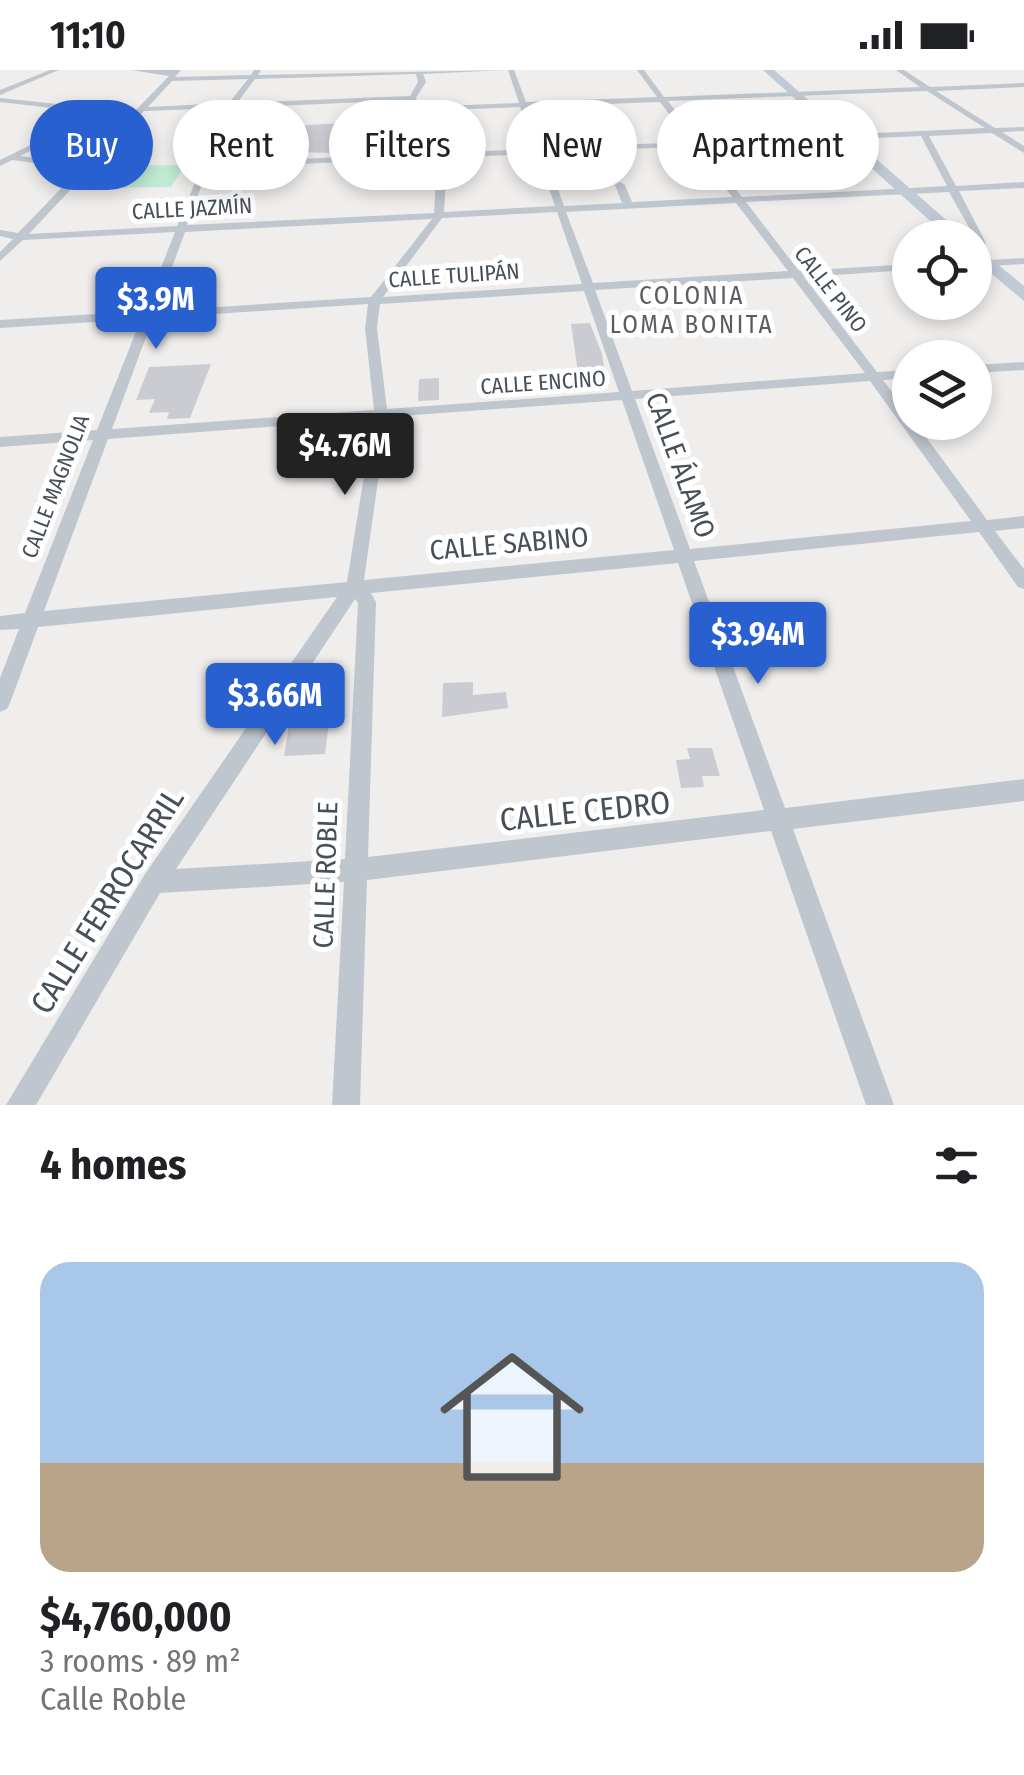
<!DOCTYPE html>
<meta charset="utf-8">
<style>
:root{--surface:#fff;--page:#f6f6f6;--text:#202124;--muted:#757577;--line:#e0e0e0;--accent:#2861cf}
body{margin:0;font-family:"Fira Sans Condensed",sans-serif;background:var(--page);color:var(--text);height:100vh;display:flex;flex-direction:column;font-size:38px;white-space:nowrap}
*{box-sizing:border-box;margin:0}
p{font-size:32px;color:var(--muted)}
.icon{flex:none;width:55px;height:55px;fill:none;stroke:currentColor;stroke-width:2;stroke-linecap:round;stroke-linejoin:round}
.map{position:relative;height:1035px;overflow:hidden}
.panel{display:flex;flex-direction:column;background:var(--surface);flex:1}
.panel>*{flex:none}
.banner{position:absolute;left:30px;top:30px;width:965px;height:90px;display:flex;gap:20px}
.buttons{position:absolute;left:892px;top:150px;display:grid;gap:20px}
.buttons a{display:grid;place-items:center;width:100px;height:100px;border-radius:50%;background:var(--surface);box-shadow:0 5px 15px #0003;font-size:50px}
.price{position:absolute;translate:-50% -85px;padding:0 22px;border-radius:10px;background:var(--accent);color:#fff;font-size:32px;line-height:65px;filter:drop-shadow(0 2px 5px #0008)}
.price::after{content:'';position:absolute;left:50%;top:60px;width:30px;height:22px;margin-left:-15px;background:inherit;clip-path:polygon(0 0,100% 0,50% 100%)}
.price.active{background:#222;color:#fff}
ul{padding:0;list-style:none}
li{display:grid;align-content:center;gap:20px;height:530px;padding:0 40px}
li+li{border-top:2px solid var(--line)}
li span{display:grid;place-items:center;height:310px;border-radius:30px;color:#555}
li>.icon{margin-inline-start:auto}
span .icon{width:180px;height:180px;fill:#fffc;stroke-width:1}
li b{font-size:42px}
h2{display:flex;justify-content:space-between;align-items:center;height:120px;padding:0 40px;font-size:42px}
.tag{padding:0 35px;border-radius:45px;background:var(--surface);box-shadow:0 5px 15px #0003;font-size:35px;line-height:90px}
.tag.active{background:var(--accent);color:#fff}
.status{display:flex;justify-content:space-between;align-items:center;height:70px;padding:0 50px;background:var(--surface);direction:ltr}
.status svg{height:28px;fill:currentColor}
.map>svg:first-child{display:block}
.green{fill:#bfead4}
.building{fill:#cbccd2}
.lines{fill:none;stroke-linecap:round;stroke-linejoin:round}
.street{fill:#bfc6ce;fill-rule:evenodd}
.secondary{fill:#c1c9d5;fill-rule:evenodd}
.labels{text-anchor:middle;stroke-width:10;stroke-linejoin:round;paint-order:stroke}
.far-street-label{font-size:22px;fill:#474f59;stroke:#fff}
.far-neighbourhood-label{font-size:25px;letter-spacing:2.5px;fill:#5b5d62;stroke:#fff}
.street-label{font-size:28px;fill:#474f59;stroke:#fff}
.near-street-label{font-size:32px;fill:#474f59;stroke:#fff}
</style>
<div class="status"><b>11:10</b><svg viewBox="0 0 49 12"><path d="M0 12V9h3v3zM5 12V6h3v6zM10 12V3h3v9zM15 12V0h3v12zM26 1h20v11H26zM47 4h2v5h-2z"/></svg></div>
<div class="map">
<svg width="1024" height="1035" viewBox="0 0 1024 1035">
<rect width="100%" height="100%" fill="#f0eeed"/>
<path class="green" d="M185 95 171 117 87 118 106 96Z"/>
<path class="building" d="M366 52H400L396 72 337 77 334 83 290 82 306 55Z
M590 253 602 284 605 302H578L571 254Z
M211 294 190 348 167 349 169 342 149 343 155 329 136 330 149 297Z
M439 308V330L418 331 419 309Z
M473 612V625L506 622 508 638 442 647 443 613Z
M305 619 333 620 325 684 284 686 290 649 297 648Z
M687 678H712L720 706H702L704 717 681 718 676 690 690 689Z"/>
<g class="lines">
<path class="street" d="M50 0H59L0 25V20Z
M131 0H181L175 7 251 5 254 0H261L258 5 506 0 423 4 426 12 416 28 419 37 519 33 508 0H514L526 32 657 27 637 0H644L664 27 920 17 896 0H904L930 17 1024 13V17L936 21 995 58 1024 57V61L1002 62 1024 76V83L992 63 929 66 956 116 1024 112V118L959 121 986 173 975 182V168L949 122 746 132 799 201 910 194V200L804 207 877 302 910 300V308L883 310 910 346V352H915L987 450 1024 446V458L995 461 1024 499V519L1018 517 979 462 694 491 785 738 1024 709V731L793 759 894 1035H866L771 761 367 810 360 1035H332L344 812 160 823 36 1035H6L145 804 337 527 38 557 10 633 7 639 0 642V608L19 559 0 560V546L25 543 93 370 0 377V367L97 360 141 249 0 258V250L144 241 175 162 23 170 0 191V182L13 169 0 166V160L18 163 80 99 12 90 0 96V90L95 43 0 32V28L134 42 169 6ZM416 4 418 12 410 26 237 33 255 9ZM248 9 229 33 148 37 172 11ZM927 21 985 58 699 71 668 31ZM409 30 430 83 211 93 234 38ZM660 32 690 72 543 78 528 37ZM520 37 535 79 438 83 421 41ZM226 38 177 156 29 164 144 41ZM105 44 130 47 84 94 20 86ZM921 66 947 116 742 127 702 76ZM694 76 732 127 632 132 625 115 620 112 615 115 622 133 564 136 545 83ZM537 84 555 136 444 142 446 108 440 88ZM432 88 436 108 434 143 187 155 208 98ZM736 133 788 201 593 213 566 142ZM557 142 582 214 383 227 442 148ZM432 149 371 227 156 241 185 162ZM793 208 865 303 632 321 595 220ZM584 221 619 322 387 339 377 258 380 234ZM368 234 365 258 374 340 112 359 153 248ZM870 311 971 451 690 479 635 329ZM622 330 674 480 364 510 387 347ZM373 349 347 512 44 541 108 369ZM678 493 764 740 368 787 376 532 371 523ZM355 529 358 533 345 789 176 799Z
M1024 188V194L975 197V191Z
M946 232H957L960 236 954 240Z
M1024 292V300L975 303V295Z"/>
<path class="secondary" d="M763 0H774L967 168H949Z
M975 176 1024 216V231L975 190Z"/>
</g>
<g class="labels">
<g class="far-street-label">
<text transform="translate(192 138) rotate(-3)" y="8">CALLE JAZMÍN</text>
<text transform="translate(454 205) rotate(-4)" y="8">CALLE TULIPÁN</text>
<text transform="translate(831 219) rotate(52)" y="8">CALLE PINO</text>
<text transform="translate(543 312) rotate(-4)" y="8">CALLE ENCINO</text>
<text transform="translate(55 416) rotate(-69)" y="8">CALLE MAGNOLIA</text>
</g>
<g class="far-neighbourhood-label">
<text x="692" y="234">COLONIA<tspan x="692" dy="29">LOMA BONITA</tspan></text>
</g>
<g class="street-label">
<text transform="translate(681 395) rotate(70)" y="10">CALLE ÁLAMO</text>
<text transform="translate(509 473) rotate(-5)" y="10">CALLE SABINO</text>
<text transform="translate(325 805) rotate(-88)" y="10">CALLE ROBLE</text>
</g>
<g class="near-street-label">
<text transform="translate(585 741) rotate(-6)" y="11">CALLE CEDRO</text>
<text transform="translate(107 831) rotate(-58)" y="11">CALLE FERROCARRIL</text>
</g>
</g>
</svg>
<div class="buttons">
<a><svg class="icon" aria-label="locate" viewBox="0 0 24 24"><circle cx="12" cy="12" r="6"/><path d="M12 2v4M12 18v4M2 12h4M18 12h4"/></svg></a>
<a><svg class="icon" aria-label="layers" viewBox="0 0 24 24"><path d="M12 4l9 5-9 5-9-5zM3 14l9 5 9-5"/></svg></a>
</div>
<b class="price" style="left:156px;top:282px">$3.9M</b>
<b class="price active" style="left:345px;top:428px">$4.76M</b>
<b class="price" style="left:758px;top:617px">$3.94M</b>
<b class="price" style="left:275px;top:678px">$3.66M</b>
<div class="banner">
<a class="tag active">Buy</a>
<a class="tag">Rent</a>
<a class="tag">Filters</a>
<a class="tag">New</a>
<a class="tag">Apartment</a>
</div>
</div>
<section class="panel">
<h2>4 homes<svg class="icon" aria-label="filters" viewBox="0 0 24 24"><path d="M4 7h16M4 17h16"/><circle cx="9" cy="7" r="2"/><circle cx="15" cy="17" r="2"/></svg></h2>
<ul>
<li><span style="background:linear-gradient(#a9c7e8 65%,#b9a48a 0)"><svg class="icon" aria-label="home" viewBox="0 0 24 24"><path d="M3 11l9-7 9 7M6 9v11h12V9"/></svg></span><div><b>$4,760,000</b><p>3 rooms · 89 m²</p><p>Calle Roble</p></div></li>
</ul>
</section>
